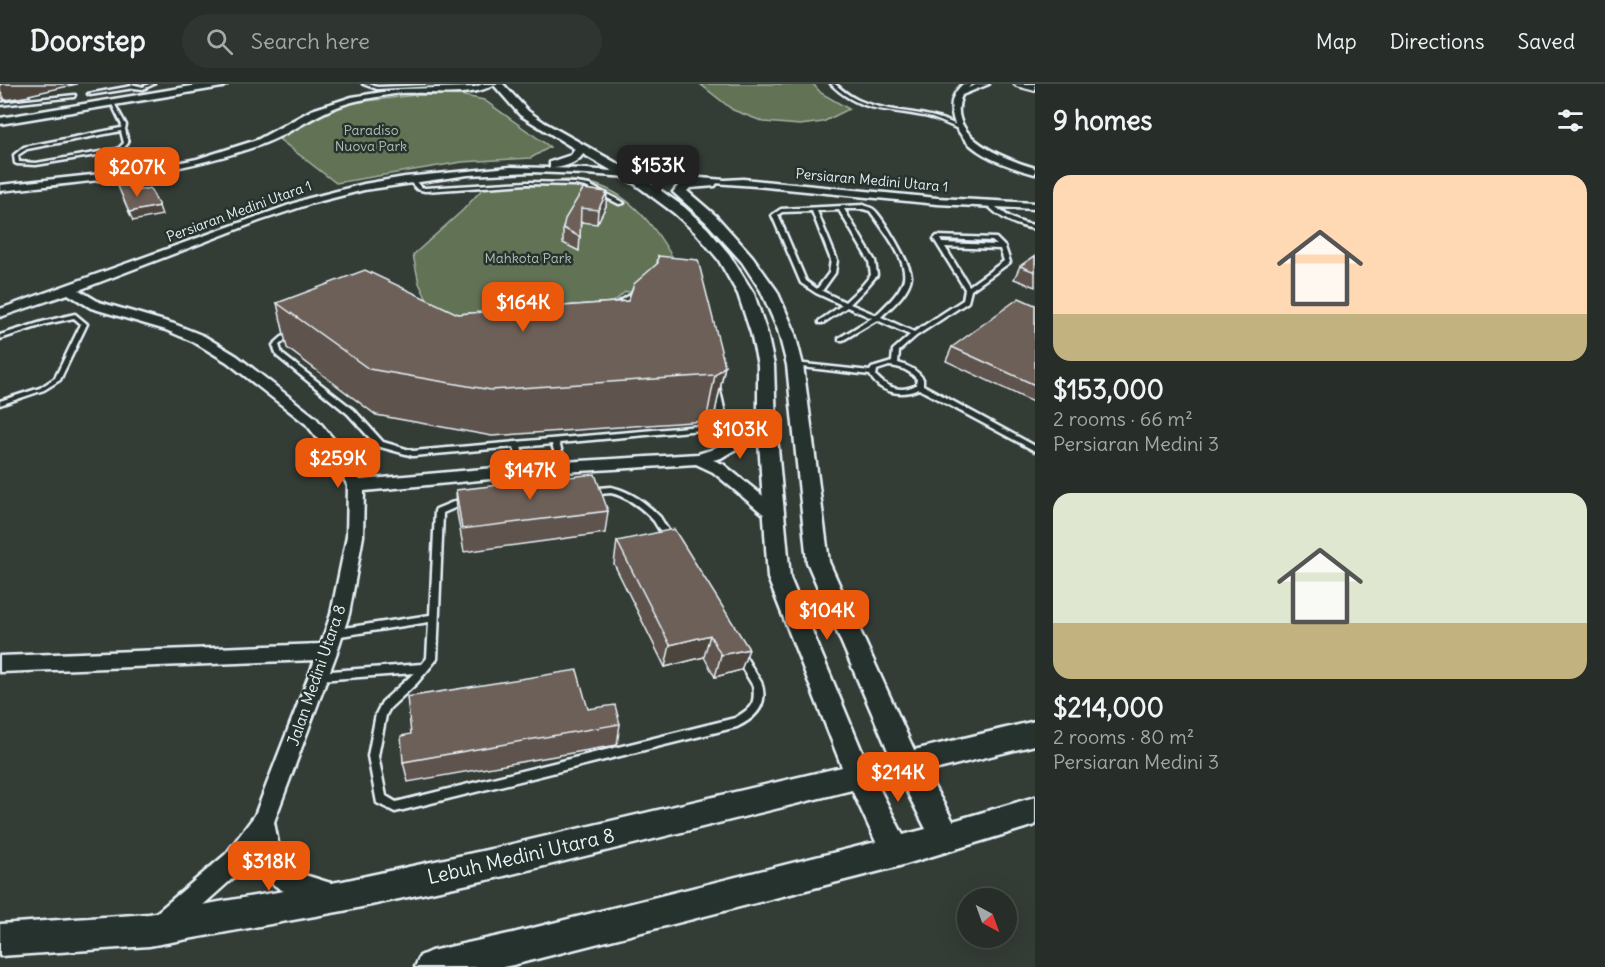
<!DOCTYPE html>
<meta charset="utf-8">
<style>
:root{--surface:#272d28;--page:#2f3530;--text:#f1f3f6;--muted:#a4a8a8;--line:#434945;--accent:#ea580c}
body{margin:0;font-family:Delius,sans-serif;background:var(--page);color:var(--text);height:100vh;display:flex;flex-direction:column;font-size:22px;white-space:nowrap}
*{box-sizing:border-box;margin:0}
p{font-size:20px;color:var(--muted)}
.icon{flex:none;width:33px;height:33px;fill:none;stroke:currentColor;stroke-width:2;stroke-linecap:round;stroke-linejoin:round}
.map{position:relative;flex:1;overflow:hidden}
.panel{display:flex;flex-direction:column;background:var(--surface);width:570px}
.panel>*{flex:none}
.needle{width:39px;rotate:139deg}
.buttons{position:absolute;left:957px;top:804px;display:grid;gap:12px}
.buttons a{display:grid;place-items:center;width:60px;height:60px;border-radius:50%;background:var(--surface);box-shadow:0 6px 24px #0002,0 0 0 2px var(--line);font-size:30px}
.price{position:absolute;translate:-50% -51px;padding:0 14px;border-radius:12px;background:var(--accent);color:#fff;font-size:20px;line-height:39px;filter:drop-shadow(0 2px 3px #0008)}
.price::after{content:'';position:absolute;left:50%;top:36px;width:18px;height:14px;margin-left:-9px;background:inherit;clip-path:polygon(0 0,100% 0,50% 100%)}
.price.active{background:#222;color:#fff}
ul{padding:0;list-style:none}
li{display:grid;align-content:center;gap:12px;height:318px;padding:0 18px}
li span{display:grid;place-items:center;height:186px;border-radius:18px;color:#555}
li>.icon{margin-inline-start:auto}
span .icon{width:108px;height:108px;fill:#fffc;stroke-width:1}
li b{font-size:26px}
h2{display:flex;justify-content:space-between;align-items:center;height:72px;padding:0 18px;font-size:26px}
header{display:flex;align-items:center;gap:36px;box-sizing:border-box;height:84px;padding:0 30px;background:var(--surface);border-bottom:2px solid var(--line)}
header strong{font-size:28px}
nav{display:flex;gap:33px;margin-inline-start:auto;font-size:21px}
.search{width:420px;height:54px;background:var(--page);display:flex;align-items:center;gap:15px;box-sizing:border-box;padding:0 21px;border-radius:33px;color:var(--muted);font-size:22px}
main{display:flex;flex:1;min-height:0}
.map>svg:first-child{display:block}
.green{fill:#627254;stroke:#a5b2a6;stroke-width:1.5}
.lines{fill:none;stroke-linecap:round;stroke-linejoin:round}
.service-casing{stroke:#e8f1f8;stroke-width:5}
.minor-casing{stroke:#e8f1f8;stroke-width:5}
.tertiary-casing{stroke:#e8f1f8;stroke-width:5}
.secondary-casing{stroke:#e8f1f8;stroke-width:4}
.service{fill:#26332d;fill-rule:evenodd}
.minor{fill:#26332d;fill-rule:evenodd}
.tertiary{fill:#26332d;fill-rule:evenodd}
.secondary{fill:#26332d;fill-rule:evenodd}
.wall{fill:#5e534d;stroke:#e8f1f8;stroke-width:1.5}
.shaded-wall{fill:#4c443e;stroke:#e8f1f8;stroke-width:1.5}
.building{fill:#6d6159;stroke:#e8f1f8;stroke-width:1.5}
.labels{text-anchor:middle;stroke-width:5;stroke-linejoin:round;paint-order:stroke}
.far-park-label{font-size:14px;fill:#b2beb6;stroke:#26332d}
.far-street-label{font-size:14px;fill:#e8f1f8;stroke:#26332d}
.street-label{font-size:16px;fill:#e8f1f8;stroke:#26332d}
.near-street-label{font-size:20px;fill:#e8f1f8;stroke:#26332d}
</style>
<header>
<strong>Doorstep</strong>
<div class="search"><svg class="icon" aria-label="search" viewBox="0 0 24 24"><circle cx="10" cy="10" r="6"/><path d="M15 15l6 6"/></svg>Search here</div>
<nav><a>Map</a><a>Directions</a><a>Saved</a></nav>
</header>
<main>
<div class="map">
<svg width="1035" height="883" viewBox="0 0 1035 883">
<rect width="100%" height="100%" fill="#343c36"/>
<filter id="ink" filterUnits="userSpaceOnUse"><feTurbulence type="fractalNoise" baseFrequency=".0167" numOctaves="2"/><feDisplacementMap in="SourceGraphic" scale="12" xChannelSelector="R" yChannelSelector="G"/><feConvolveMatrix kernelMatrix="1 2 1 2 8 2 1 2 1" color-interpolation-filters="sRGB"/></filter>
<g filter="url(#ink)">
<path class="green" d="M700 0H813L821 9 849 25 823 38 800 41 764 38 733 26Z
M415 11H460L484 16 550 63 531 74 462 78 336 99 279 55 330 26 351 19Z
M568 96C578 97 590 98 600 102 643 117 669 165 689 203L625 208 602 228 489 254 428 218 419 199 413 171 463 126 486 101Z"/>
<g class="lines">
<defs>
<path id="service" d="M131 0 143 3 149 0H154L143 5 134 4 90 11 88 10 132 2Z
M363 0H369L377 3 457 0 455 1 377 5Z
M831 0H835C842 6 849 12 858 16 892 31 930 25 962 44L958 45C950 41 941 37 932 34 894 24 862 31 831 0Z
M75 11 74 13 0 21V19Z
M111 18 114 19 126 41 125 45 128 59 121 67 36 81 17 80 15 79 14 71 24 63 121 44 122 41ZM121 47 124 59 118 65 36 79 19 78 18 71 27 65Z
M409 95H413L421 103 425 104 527 98 575 99 589 101 624 119 619 120 586 103 575 101 527 100 425 107 417 105 409 97Z
M989 118C1006 130 1012 138 1035 141V145C1016 142 1001 135 987 121L986 120Z
M864 121C865 122 872 124 873 125 881 130 912 182 911 193 909 209 891 223 881 233L914 248 963 216 965 205 934 155 937 152 996 154 1005 163 1010 178 1009 179 971 206 968 218 916 252 899 267 898 279C909 282 917 286 923 295V301L1035 362V367L919 305C901 313 879 309 870 291L793 282 792 281 795 279 870 287 872 284 892 278 893 266 910 251 877 236 843 256H839V254L872 234 847 223 823 239H819V237L842 221 816 209 801 199 772 131 781 125ZM844 125H863L870 127C881 143 911 179 903 198 898 211 886 221 876 231L850 220 864 206 877 191 875 177ZM839 126 869 177 871 191 860 204 845 218 822 207 835 189 837 176 817 127ZM812 127 831 176 829 189 817 205 806 197 778 131 782 128ZM940 155 992 157 997 161 942 159ZM945 163 1000 165 1004 177 969 202ZM889 282C901 283 909 286 917 295L916 301C901 309 887 304 876 292L877 286Z
M652 203 675 206 700 218 725 329 713 343 701 346 559 359 567 383 563 386 559 383 552 360 521 363 528 387 524 390 520 387 514 363 413 372 377 362 348 330 277 272 273 261 282 253 356 224 374 221 450 261 489 266 510 264 535 259 585 240 630 211ZM652 207 672 209 694 219 717 329 707 339 700 342 413 367 383 358 354 326 282 270 279 261 286 255 359 227 373 225 446 264 489 270 510 268 539 262 589 242 634 213Z
M75 230 87 240 60 296 44 306 0 321V317L40 304 55 294 81 240 74 234 46 240 0 255V251L42 238Z
M611 403C632 408 645 418 660 433L761 598C769 620 756 634 737 643L395 728 377 719 368 672 376 630 382 618 414 589 319 596 316 595 314 592 316 589 319 588 422 580 427 574 429 538 334 553 331 552 329 549 331 546 430 531 435 427 436 425 458 416ZM611 409C629 413 642 424 654 437L753 602C756 621 750 625 735 634L396 718 386 712 378 672 386 631 390 624 417 599 437 575 443 429 459 422Z"/>
<path id="minor" d="M483 0H495C473 15 427 7 401 9 386 11 370 14 356 17 320 25 294 49 260 61 176 91 89 97 0 107V101L147 85 197 75 257 56 312 26 352 13 401 5 475 3Z
M963 0H972L968 4 978 0H989L962 11C944 53 1005 75 1035 84V90C1003 81 958 67 952 29 950 17 954 8 963 0Z
M510 83 586 85 725 96 743 95 937 114 1035 119V125L937 120 756 102 586 90 531 88 468 91 364 106 313 119 259 137 79 206 99 218 174 240 204 252 237 272 316 334 341 364 360 396 563 378 698 370 711 366 762 339 767 337 774 342 721 374 713 376 723 380 779 425 781 429 779 433H767L713 388 696 380 563 388 364 407 363 452 349 530 337 568 274 738 281 774 295 788 337 801 341 809 337 817C327 822 321 819 310 816 280 808 262 800 256 766L242 786 173 848 164 851 155 848 152 839 155 830 226 770 255 731 315 576 0 588V572L321 560 331 530 347 452 348 402 330 370 306 340 227 278 194 258 166 246 91 224 68 210 0 233V225L306 115 364 100 405 93Z"/>
<path id="tertiary" d="M204 0H227L222 3 0 40V34Z
M493 0H503L528 27 545 39 643 94 684 123 707 144 729 170 754 210 767 249 774 281 776 342 790 494 866 677 890 671 807 478 787 281 778 246 761 207 742 178 706 138 673 108 682 97 715 96 717 99 715 102 690 104 687 107 716 132 752 172 777 207 794 246 803 281 829 478 914 666 1035 637V661L926 688 953 737 1035 713V741L896 783 513 881 503 883H415L420 872 431 867 513 849 876 758 852 706 496 794 343 827 149 862 0 872V840L149 830 343 797 496 764 842 683 768 494 758 342V281L751 249 738 210 718 175 697 150 674 129 635 100 583 70C578 79 560 85 550 84V78L571 71 575 65 520 31ZM900 694 926 745 903 751 877 700Z"/>
<path id="secondary" d="M1014 0H1035V7L1016 2Z"/>
</defs>
<use href="#service" class="service-casing"/>
<use href="#minor" class="minor-casing"/>
<use href="#tertiary" class="tertiary-casing"/>
<use href="#secondary" class="secondary-casing"/>
<use href="#service" class="service"/>
<use href="#minor" class="minor"/>
<use href="#tertiary" class="tertiary"/>
<use href="#secondary" class="secondary"/>
</g>
<path class="wall" d="M0 0 29 11 30 12 5 16 0 13Z
M583 105 607 108 606 122 597 140 581 138 579 167 563 159V144Z
M658 172 725 282 715 328 706 337 492 352 376 331 287 264 277 219 458 230 628 217 657 180Z
M1035 172V203L1014 195 1020 182Z
M1035 221V319L946 277 952 263Z
M456 406 608 427 605 449 464 468 457 429Z
M617 457 749 565 741 586 715 593 704 573 665 583 614 480Z
M588 625 620 640 617 661 408 698 403 678Z"/>
<path class="shaded-wall" d="M0 0H77L29 11 30 12 5 16 0 6Z
M607 108 606 122 597 140 598 126Z
M159 122 162 131 133 137 129 128Z
M725 282 715 328 706 337 715 291Z
M710 551 704 573 665 583 670 561Z
M749 565 741 586 715 593 721 571Z"/>
<path class="building" d="M114 93 136 107 150 104 159 122 129 128Z
M583 105 607 108 598 126 581 124 580 153 563 144 565 135Z
M658 172 698 176 725 282 715 291 491 306 369 285 277 219 365 186 458 230 628 217 634 200 658 179Z
M1035 172V188L1020 182Z
M1019 214 1035 221V301L952 263Z
M595 390 608 427 462 445 456 406Z
M674 445 749 565 721 571 710 551 670 561 617 457Z
M577 586 588 625 615 621 620 640 403 678 401 652 411 650 407 613Z"/>
</g>
<g class="labels">
<g class="far-park-label">
<text x="371" y="51">Paradiso<tspan x="371" dy="16">Nuova Park</tspan></text>
<text x="528" y="179">Mahkota Park</text>
</g>
<g class="far-street-label">
<text transform="translate(872 96) rotate(5)" y="5">Persiaran Medini Utara 1</text>
<text transform="translate(239 127) rotate(-20)" y="5">Persiaran Medini Utara 1</text>
</g>
<g class="street-label">
<text transform="translate(316 591) rotate(-71)" y="6">Jalan Medini Utara 8</text>
</g>
<g class="near-street-label">
<text transform="translate(521 772) rotate(-13)" y="7">Lebuh Medini Utara 8</text>
</g>
</g>
</svg>
<div class="buttons">
<a><svg class="needle" viewBox="-14 -14 28 28"><path d="M0-13l5 13h-10z" fill="#e53935"/><path d="M0 13l5-13h-10z" fill="#a4a8a8"/></svg></a>
</div>
<b class="price active" style="left:658px;top:112px">$153K</b>
<b class="price" style="left:137px;top:114px">$207K</b>
<b class="price" style="left:523px;top:249px">$164K</b>
<b class="price" style="left:740px;top:376px">$103K</b>
<b class="price" style="left:338px;top:405px">$259K</b>
<b class="price" style="left:530px;top:417px">$147K</b>
<b class="price" style="left:827px;top:557px">$104K</b>
<b class="price" style="left:898px;top:719px">$214K</b>
<b class="price" style="left:269px;top:808px">$318K</b>
</div>
<section class="panel">
<h2>9 homes<svg class="icon" aria-label="filters" viewBox="0 0 24 24"><path d="M4 7h16M4 17h16"/><circle cx="9" cy="7" r="2"/><circle cx="15" cy="17" r="2"/></svg></h2>
<ul>
<li><span style="background:linear-gradient(#ffd9b3 75%,#c2b280 0)"><svg class="icon" aria-label="home" viewBox="0 0 24 24"><path d="M3 11l9-7 9 7M6 9v11h12V9"/></svg></span><div><b>$153,000</b><p>2 rooms · 66 m²</p><p>Persiaran Medini 3</p></div></li>
<li><span style="background:linear-gradient(#dfe7d0 70%,#c2b280 0)"><svg class="icon" aria-label="home" viewBox="0 0 24 24"><path d="M3 11l9-7 9 7M6 9v11h12V9"/></svg></span><div><b>$214,000</b><p>2 rooms · 80 m²</p><p>Persiaran Medini 3</p></div></li>
</ul>
</section>
</main>
